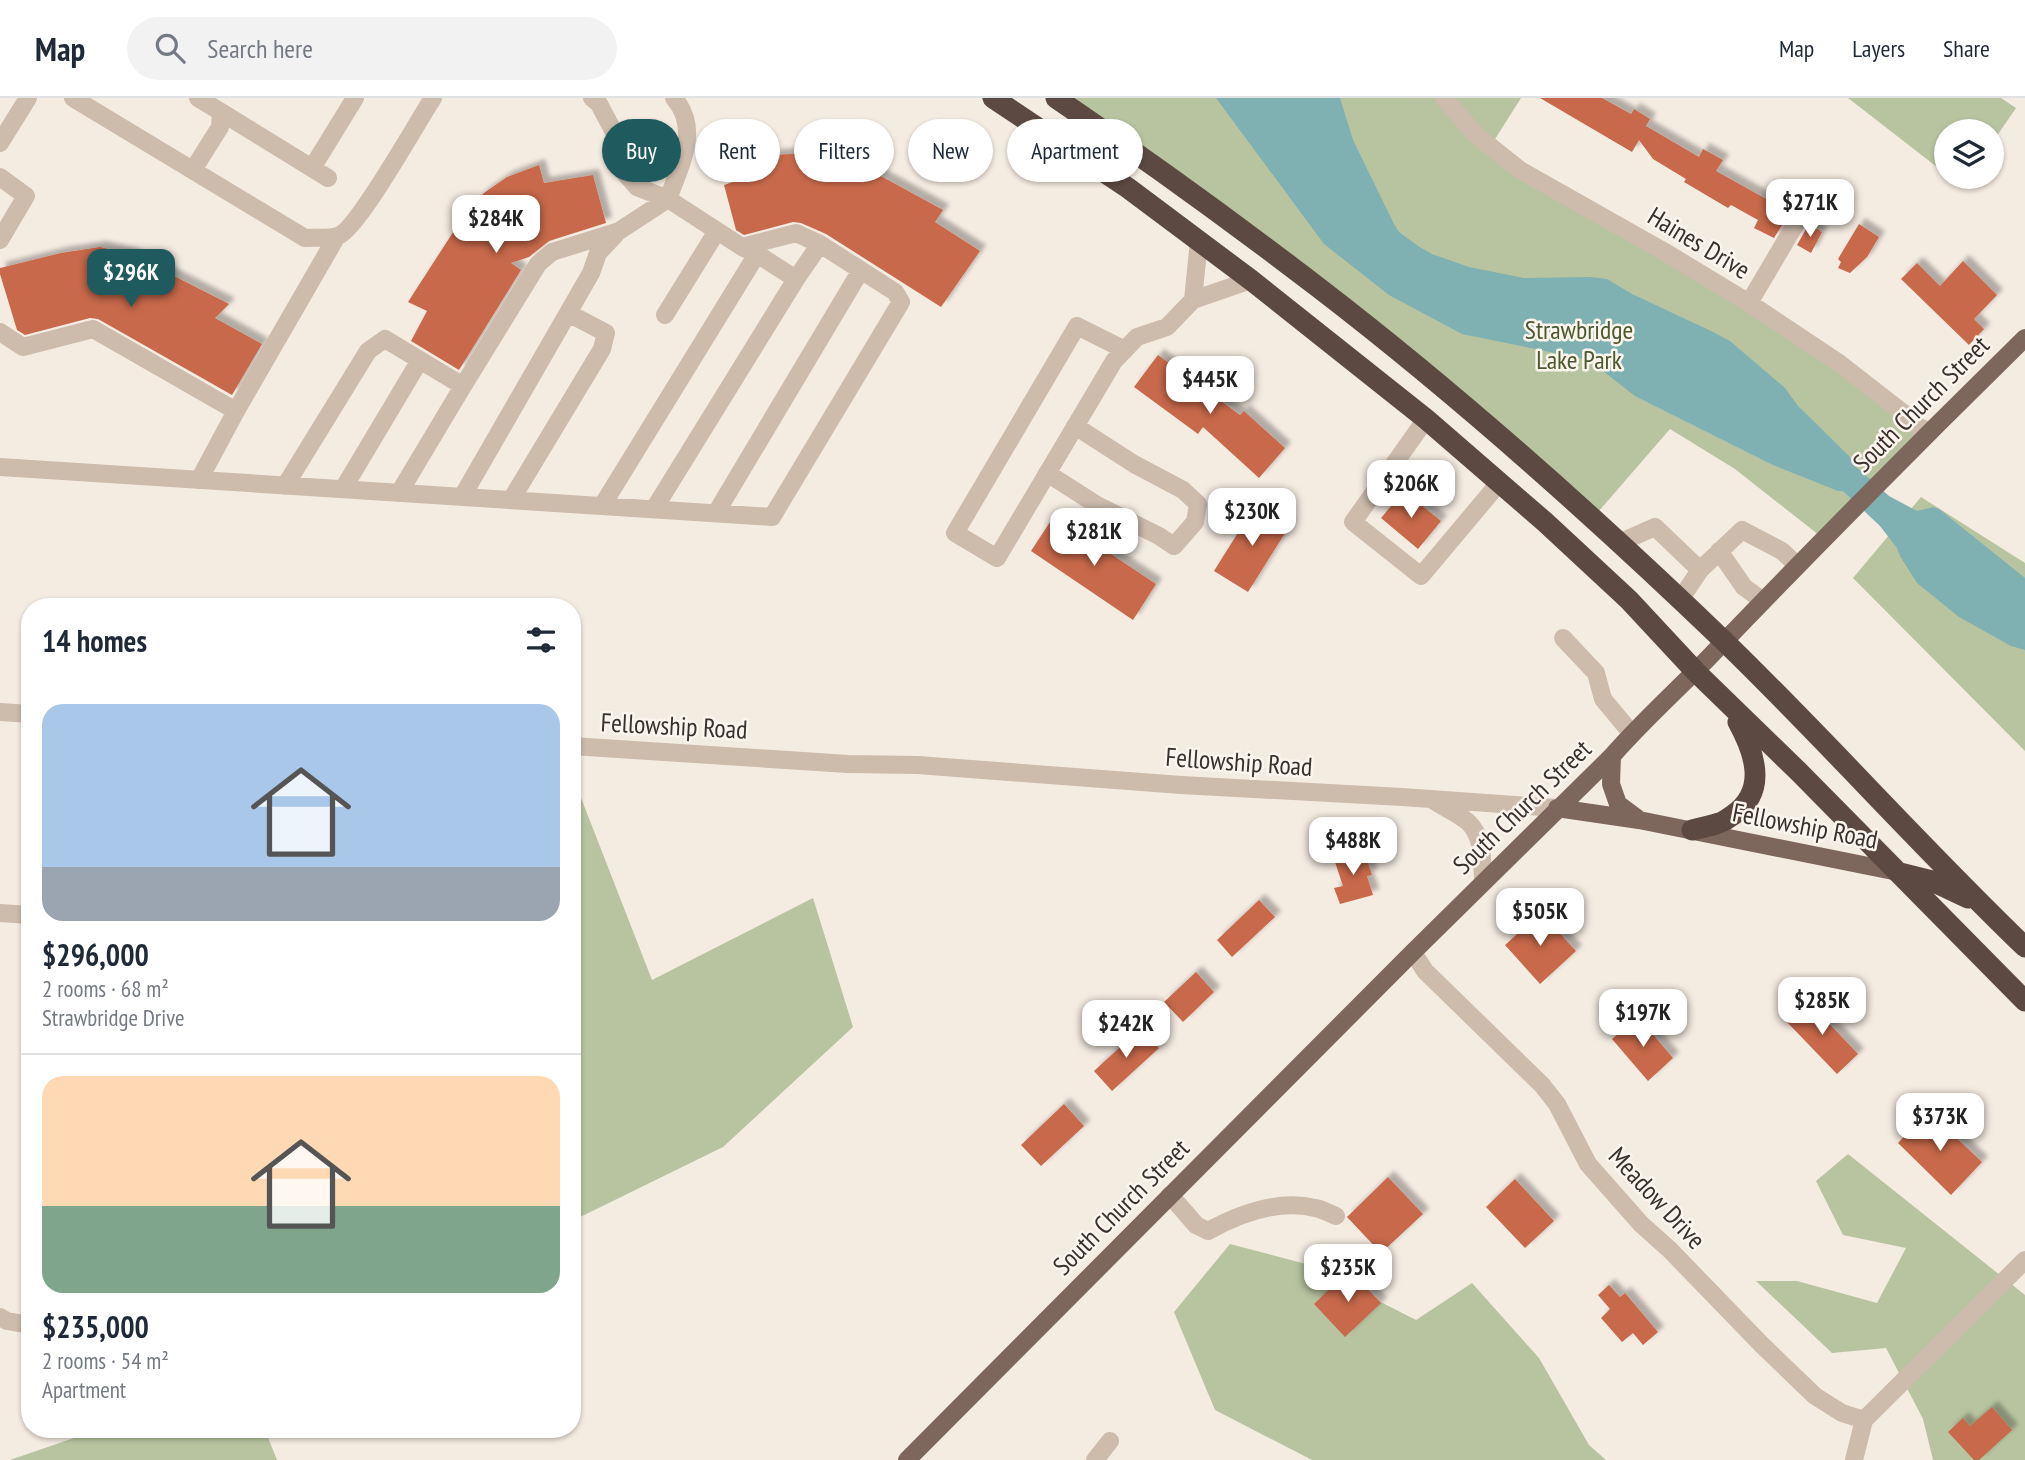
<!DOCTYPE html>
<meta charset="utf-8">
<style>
:root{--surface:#fff;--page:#f2f2f3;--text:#1f2937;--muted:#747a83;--line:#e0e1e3;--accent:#1f5a5e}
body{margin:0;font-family:"PT Sans Narrow",sans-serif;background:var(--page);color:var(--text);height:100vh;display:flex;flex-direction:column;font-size:26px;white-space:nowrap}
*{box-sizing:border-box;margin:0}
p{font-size:23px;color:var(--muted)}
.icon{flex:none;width:38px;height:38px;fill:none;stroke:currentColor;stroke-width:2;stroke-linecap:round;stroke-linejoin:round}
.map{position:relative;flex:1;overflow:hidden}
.panel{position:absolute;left:21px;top:500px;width:560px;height:840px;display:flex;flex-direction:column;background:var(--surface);border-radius:28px;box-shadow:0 2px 5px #0004}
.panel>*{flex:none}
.banner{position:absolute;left:602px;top:21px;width:665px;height:63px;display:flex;gap:14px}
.fabs{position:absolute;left:1934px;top:21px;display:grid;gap:14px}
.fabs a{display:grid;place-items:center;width:70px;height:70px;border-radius:50%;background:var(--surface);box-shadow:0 2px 5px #0004;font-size:35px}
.price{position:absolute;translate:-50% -60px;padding:0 16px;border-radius:14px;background:#fff;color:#222;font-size:23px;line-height:46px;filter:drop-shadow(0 2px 4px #0008)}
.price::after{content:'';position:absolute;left:50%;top:42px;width:21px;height:16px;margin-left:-10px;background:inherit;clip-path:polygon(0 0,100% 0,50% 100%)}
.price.current{background:var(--accent);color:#fff}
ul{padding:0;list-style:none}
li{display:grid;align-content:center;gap:14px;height:371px;padding:0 21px}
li+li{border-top:2px solid var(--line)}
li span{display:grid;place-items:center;height:217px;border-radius:21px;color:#555}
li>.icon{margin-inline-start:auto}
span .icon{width:126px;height:126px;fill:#fffc;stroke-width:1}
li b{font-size:30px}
h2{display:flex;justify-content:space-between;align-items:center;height:84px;padding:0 21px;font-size:30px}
.tag{padding:0 24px;border-radius:32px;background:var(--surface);box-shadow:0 2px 5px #0004;font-size:24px;line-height:63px}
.tag.current{background:var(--accent);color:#fff}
header{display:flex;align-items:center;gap:42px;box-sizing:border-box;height:98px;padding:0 35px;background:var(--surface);border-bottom:2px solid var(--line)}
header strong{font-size:33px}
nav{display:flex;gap:38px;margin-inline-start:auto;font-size:24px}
.search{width:490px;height:63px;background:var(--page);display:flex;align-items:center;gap:18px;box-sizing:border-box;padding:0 24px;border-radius:38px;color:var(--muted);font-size:26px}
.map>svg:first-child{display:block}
.green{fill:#b8c4a0}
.water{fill:#7fb0b2}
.building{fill:#c8694b;filter:url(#shadow)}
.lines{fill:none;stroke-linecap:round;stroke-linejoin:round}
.minor{stroke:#cdbbac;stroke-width:18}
.major{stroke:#7d675c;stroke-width:18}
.highway{stroke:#5c4a42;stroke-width:21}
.labels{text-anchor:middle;stroke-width:5;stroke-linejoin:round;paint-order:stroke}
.street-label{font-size:26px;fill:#3b302b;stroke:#fbf5ee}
.park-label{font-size:26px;fill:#4a5a2e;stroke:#fbf5ee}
</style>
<header>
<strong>Map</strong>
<div class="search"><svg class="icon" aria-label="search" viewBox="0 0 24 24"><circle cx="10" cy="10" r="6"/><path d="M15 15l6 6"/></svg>Search here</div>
<nav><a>Map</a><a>Layers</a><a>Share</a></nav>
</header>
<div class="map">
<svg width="2025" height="1362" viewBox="0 0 2025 1362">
<defs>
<filter id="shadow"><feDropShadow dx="6" dy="-6" stdDeviation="2" flood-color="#0004"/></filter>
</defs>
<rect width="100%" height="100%" fill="#f4ebe1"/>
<path class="green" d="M1056 0H1521L1490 49 1707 180 1930 334 1824 441 1735 371 1670 331 1592 421 1518 355Z
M1848 0H2001L2016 10 1992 45V33H1946V76Z
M1921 399 2025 465V653L1853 480Z
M572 687H576L652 882 813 800 853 929 723 1049 572 1123Z
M1848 1056 2025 1197V1362H1933L1923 1321 1886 1250 1832 1255 1756 1183H1797L1877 1205 1906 1150 1843 1137 1816 1083Z
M1230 1146 1306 1166 1416 1222 1472 1185 1539 1260 1589 1347 1606 1362H1312L1215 1312 1174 1214Z
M97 1332H265L277 1362H10Z"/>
<path class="water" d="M1216 0H1340L1353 42 1394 126 1399 134 1418 148 1432 156 1469 169 1524 180 1590 179 1607 181 1632 196 1711 233 1730 243 1785 290 1798 308 1849 358 1855 368 1889 398 1917 413 1933 409 1939 411 2025 480V552L2011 548 1959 519 1917 485 1900 458 1897 450 1880 428 1843 393H1838L1773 367 1635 298 1589 262 1462 236 1389 197 1324 146Z"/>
<path class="building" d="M1540 0H1602L1631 16 1634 11 1650 21 1646 28 1699 59 1703 51 1723 62 1716 73 1768 102 1769 100 1777 104 1779 100 1792 107 1789 116 1774 140 1754 130 1758 122 1731 107 1728 110 1684 84 1686 81 1653 61 1639 42 1632 54Z
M806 55 846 59 943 112 935 124 980 153 941 209 826 136 801 125 793 124 744 137 736 132 724 87 773 71 774 57Z
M539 67 544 85 593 77 606 125 549 143 529 159 511 165 521 172 459 272 411 243 427 213 408 204 459 125 484 95 507 79Z
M1809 126 1822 134 1811 155 1797 147Z
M1859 126 1879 139 1867 159 1850 175 1838 170 1841 164 1838 161Z
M100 149 131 156 229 206 215 220 262 246 232 297 98 221 90 220 25 237 17 232 0 176V170L61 155Z
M1963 163 1997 197 1974 221 1984 231 1969 247 1901 181 1917 165 1940 188Z
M1158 257 1240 317 1244 313 1285 350 1259 380 1203 329 1198 336 1134 289Z
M1404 393 1441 423 1418 451 1381 420Z
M1256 406 1290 427 1248 494 1214 473Z
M1054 418 1156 486 1133 522 1031 453Z
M1364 752 1372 777 1367 778 1373 797 1340 806 1334 790 1343 788 1334 761Z
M1259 802 1275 819 1232 859 1217 842Z
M1541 815 1576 853 1540 886 1505 847Z
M1196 874 1214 894 1183 924 1164 904Z
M1807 902 1858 956 1837 976 1785 922Z
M1638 919 1673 960 1648 983 1612 941Z
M1141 930 1159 950 1112 993 1094 973Z
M1064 1006 1084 1028 1041 1068 1021 1047Z
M1928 1013 1982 1064 1951 1097 1898 1045Z
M1388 1079 1423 1116 1381 1155 1347 1119Z
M1515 1081 1554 1123 1525 1150 1486 1109Z
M1350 1172 1381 1205 1345 1239 1314 1206Z
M1609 1187 1620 1199 1625 1195 1658 1234 1643 1247 1633 1235 1622 1244 1601 1220 1610 1211 1598 1197Z
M1992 1309 2012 1332 1979 1362H1974L1948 1334 1963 1320 1970 1328Z"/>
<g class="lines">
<path class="minor" d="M73 0 305 140C315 139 329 141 338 138 358 131 417 24 433 0
M592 0 599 6 616 38 623 73 637 89 668 101
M1444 0 1476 37 1520 72 1665 154 1749 205 1839 265 1902 314 1919 329 1930 334
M221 14 328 80
M0 45 28 0
M312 70 355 0
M193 72 220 29 221 14 198 0
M0 79 26 98 0 142
M1199 143 1193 202 1251 182
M796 181 820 146
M1749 205 1808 105
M665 217 717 133
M0 234 23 249 93 231 236 313 337 138
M1125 252 1077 228 955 435 997 460 1114 263 1137 239 1167 229 1193 202
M1426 321 1353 424 1421 478 1499 385
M0 369 772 419 901 204 895 194 820 146 796 135 742 149 668 101C680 67 701 32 674 0
M1047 375 1097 407 1159 438 1174 448 1195 424 1198 406 1183 392 1134 366 1075 328
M199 382 236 313
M285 388 368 253 385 241 463 288 538 166 552 154 619 133 668 101
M343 391 420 262
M399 395 463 288
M462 399 591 175 598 155 616 136
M511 402 602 251 606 235 568 215
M602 408 757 156
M654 411 796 181 757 156 742 149
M716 415 861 172
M1619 445 1655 429 1700 472 1680 502
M1719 453 1744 489 1763 503
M1700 472 1742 432 1782 453 1797 467
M1563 540 1596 575 1603 601 1632 636
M0 614 30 616
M572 648 848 666 918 667 1181 687 1402 699 1557 710
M1434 703C1445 710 1459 716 1468 724 1484 739 1482 763 1483 783
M0 815 30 817
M1413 854 1425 873 1542 987 1557 1006 1588 1066 1641 1126 1670 1152 1762 1247 1815 1298 1842 1315 1864 1322
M1170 1097 1196 1127 1208 1133C1239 1116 1279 1101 1315 1110 1322 1111 1329 1115 1336 1118
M0 1219 7 1223 30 1227
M1095 1362 1110 1343
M1854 1362 1864 1322 2025 1162"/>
<path class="major" d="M1612 658 1611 686 1618 706 1637 720
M1557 710 1639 722 1898 774
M907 1362 1413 854 1612 658C1645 620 1683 587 1717 551 1818 446 1921 342 2025 240"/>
<path class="highway" d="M993 0 1128 90 1251 182 1426 321 1545 424 1629 502 1696 574 1799 674 2025 903
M1056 0C1146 61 1233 124 1319 190 1461 299 1596 420 1725 544 1827 643 1922 750 2025 849
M1692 732C1701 730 1710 728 1719 725 1724 724 1728 720 1733 717 1768 693 1755 655 1738 624
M1900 775 1932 783 1968 800"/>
</g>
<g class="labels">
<g class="street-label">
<text transform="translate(1699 145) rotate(31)" y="9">Haines Drive</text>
<text transform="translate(1921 306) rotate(-45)" y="9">South Church Street</text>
<text transform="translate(674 628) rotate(3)" y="9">Fellowship Road</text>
<text transform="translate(1239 664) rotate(4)" y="9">Fellowship Road</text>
<text transform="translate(1522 709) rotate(-44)" y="9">South Church Street</text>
<text transform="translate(1805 728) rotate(11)" y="9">Fellowship Road</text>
<text transform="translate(1657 1100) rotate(47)" y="9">Meadow Drive</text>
<text transform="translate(1121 1109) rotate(-45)" y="9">South Church Street</text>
</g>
<g class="park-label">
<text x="1579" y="241">Strawbridge<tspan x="1579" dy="30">Lake Park</tspan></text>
</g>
</g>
</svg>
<div class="fabs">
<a><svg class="icon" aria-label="layers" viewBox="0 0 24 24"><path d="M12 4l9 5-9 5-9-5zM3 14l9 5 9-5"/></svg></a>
</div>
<b class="price" style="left:1810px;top:141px">$271K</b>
<b class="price" style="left:496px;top:157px">$284K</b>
<b class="price current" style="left:131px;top:211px">$296K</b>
<b class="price" style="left:1210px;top:318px">$445K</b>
<b class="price" style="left:1411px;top:422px">$206K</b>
<b class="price" style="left:1252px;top:450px">$230K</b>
<b class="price" style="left:1094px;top:470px">$281K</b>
<b class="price" style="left:1353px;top:779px">$488K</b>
<b class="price" style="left:1540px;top:850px">$505K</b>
<b class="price" style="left:1822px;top:939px">$285K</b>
<b class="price" style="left:1643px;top:951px">$197K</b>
<b class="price" style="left:1126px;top:962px">$242K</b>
<b class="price" style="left:1940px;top:1055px">$373K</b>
<b class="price" style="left:1348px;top:1206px">$235K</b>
<div class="banner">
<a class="tag current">Buy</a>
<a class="tag">Rent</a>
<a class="tag">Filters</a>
<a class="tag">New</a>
<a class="tag">Apartment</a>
</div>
<section class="panel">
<h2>14 homes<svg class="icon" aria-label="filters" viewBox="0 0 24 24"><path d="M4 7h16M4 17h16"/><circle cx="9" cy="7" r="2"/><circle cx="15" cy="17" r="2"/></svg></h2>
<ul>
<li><span style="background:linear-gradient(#a9c7e8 75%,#9aa5b1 0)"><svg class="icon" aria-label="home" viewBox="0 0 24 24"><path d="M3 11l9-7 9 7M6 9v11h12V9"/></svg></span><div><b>$296,000</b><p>2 rooms · 68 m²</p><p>Strawbridge Drive</p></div></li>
<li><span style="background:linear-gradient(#ffd9b3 60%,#7fa58c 0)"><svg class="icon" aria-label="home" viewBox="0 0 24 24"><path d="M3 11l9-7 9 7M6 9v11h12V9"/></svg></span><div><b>$235,000</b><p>2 rooms · 54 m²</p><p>Apartment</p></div></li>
</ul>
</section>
</div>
